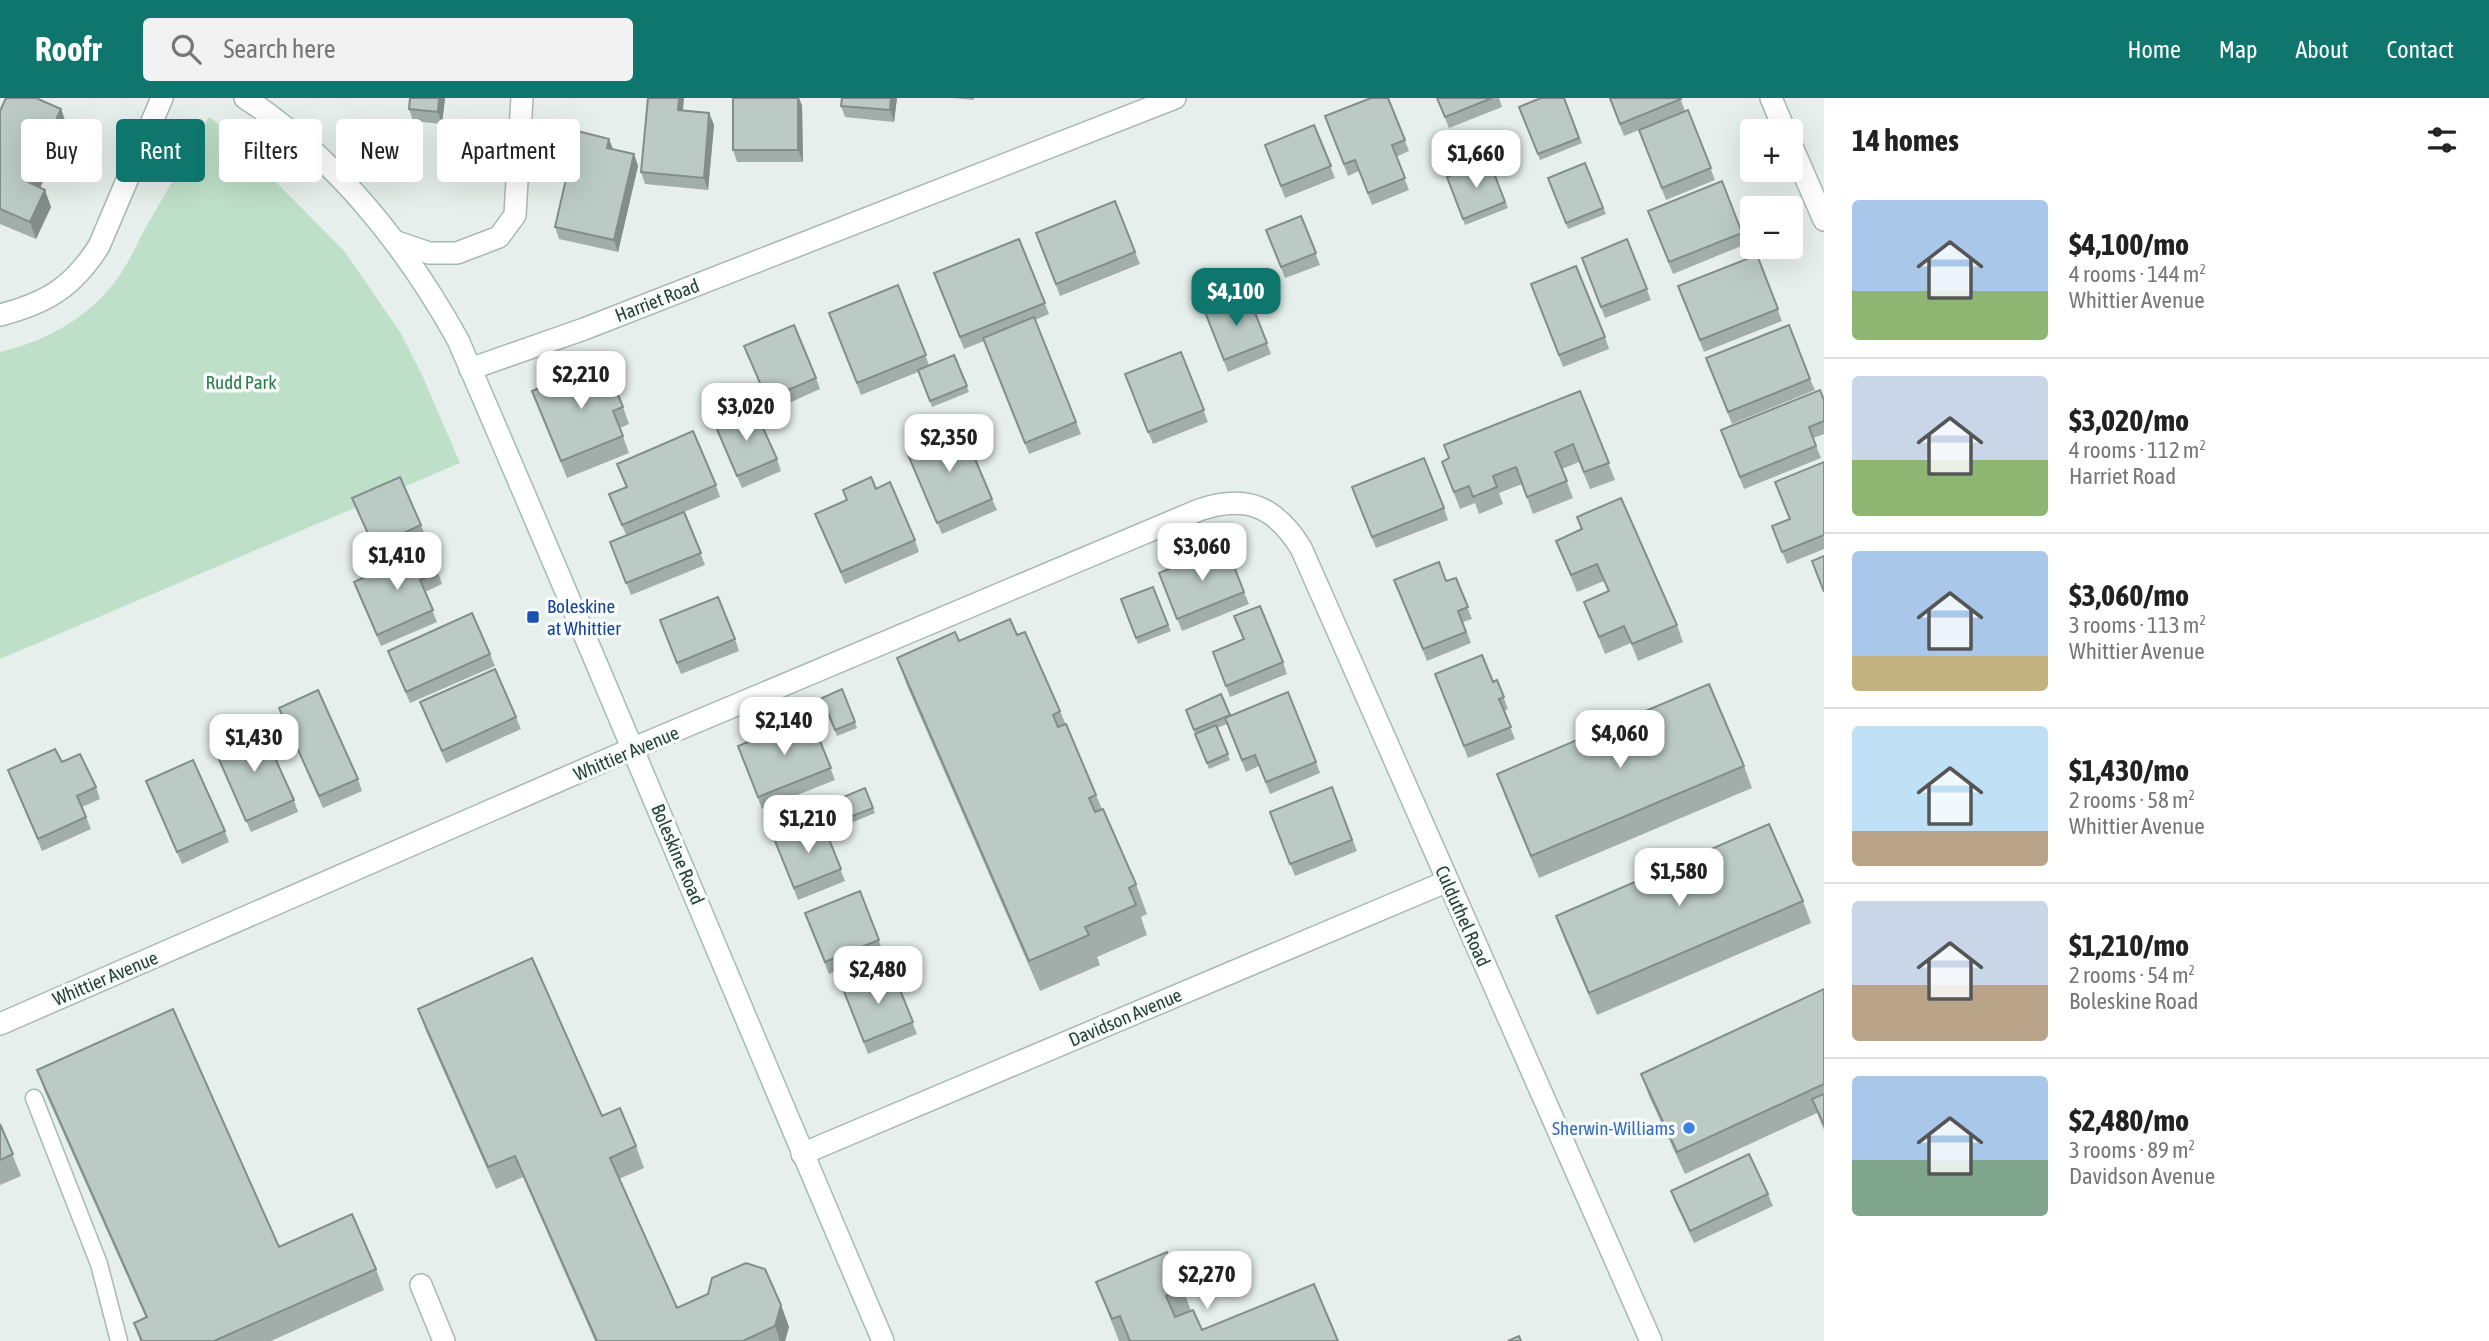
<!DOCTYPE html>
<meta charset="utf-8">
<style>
:root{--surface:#fff;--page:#f2f2f2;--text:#222;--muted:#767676;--line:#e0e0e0;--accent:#0f766e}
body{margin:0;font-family:"Asap Condensed",sans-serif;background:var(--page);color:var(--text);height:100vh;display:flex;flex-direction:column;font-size:26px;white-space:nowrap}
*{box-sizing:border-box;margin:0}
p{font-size:23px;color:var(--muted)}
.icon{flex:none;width:38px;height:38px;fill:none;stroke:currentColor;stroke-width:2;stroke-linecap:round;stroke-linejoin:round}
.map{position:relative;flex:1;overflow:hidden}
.details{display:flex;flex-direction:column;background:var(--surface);width:665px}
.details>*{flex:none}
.banner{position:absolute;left:21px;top:21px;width:665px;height:63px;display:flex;gap:14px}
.buttons{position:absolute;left:1740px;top:21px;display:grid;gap:14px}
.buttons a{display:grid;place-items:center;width:63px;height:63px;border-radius:7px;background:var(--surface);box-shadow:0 7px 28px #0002;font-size:35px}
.price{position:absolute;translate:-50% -60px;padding:0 16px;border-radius:14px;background:#fff;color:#222;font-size:23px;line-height:46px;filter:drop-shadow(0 2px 4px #0008)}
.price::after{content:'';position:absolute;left:50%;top:42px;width:21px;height:16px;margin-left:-10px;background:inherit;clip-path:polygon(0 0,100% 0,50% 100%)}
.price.on{background:var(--accent);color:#fff}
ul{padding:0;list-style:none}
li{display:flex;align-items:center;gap:21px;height:175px;padding:0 28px}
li+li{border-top:2px solid var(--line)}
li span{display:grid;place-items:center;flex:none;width:196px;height:140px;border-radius:7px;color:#555}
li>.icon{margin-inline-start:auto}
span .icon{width:84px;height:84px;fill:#fffc;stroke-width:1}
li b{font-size:30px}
h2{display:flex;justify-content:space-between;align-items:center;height:84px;padding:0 28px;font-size:30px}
.pill{padding:0 24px;border-radius:7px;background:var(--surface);box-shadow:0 7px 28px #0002;font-size:24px;line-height:63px}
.pill.on{background:var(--accent);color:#fff}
header{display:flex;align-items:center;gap:42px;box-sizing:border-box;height:98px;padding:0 35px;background:var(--accent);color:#fff}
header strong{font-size:33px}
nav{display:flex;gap:38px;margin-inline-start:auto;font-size:24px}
.search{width:490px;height:63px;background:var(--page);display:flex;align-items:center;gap:18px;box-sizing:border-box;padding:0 24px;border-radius:7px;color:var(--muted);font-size:26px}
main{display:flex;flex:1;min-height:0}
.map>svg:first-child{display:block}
.green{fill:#bfe0c8}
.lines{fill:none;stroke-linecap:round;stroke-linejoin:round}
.service-casing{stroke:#a8b8b2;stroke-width:19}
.minor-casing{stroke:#a8b8b2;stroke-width:24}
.secondary-casing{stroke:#a4bbb3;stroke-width:24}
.service{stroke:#fff;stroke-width:16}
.minor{stroke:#fff;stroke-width:21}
.secondary{stroke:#fff;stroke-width:21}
.wall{fill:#a1aea9}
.shaded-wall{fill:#838d89}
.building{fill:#bbcac4;stroke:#838d89;stroke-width:2}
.transit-dot{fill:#1a4fb4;stroke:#f7fbf9;stroke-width:2.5}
.shop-dot{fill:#3f7fe0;stroke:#f7fbf9;stroke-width:2.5}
.labels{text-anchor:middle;stroke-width:7;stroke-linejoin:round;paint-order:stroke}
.street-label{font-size:19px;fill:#24423a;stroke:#f7fbf9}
.park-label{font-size:19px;fill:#2d7a4b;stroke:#f7fbf9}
.transit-label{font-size:19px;fill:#164399;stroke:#f7fbf9;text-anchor:start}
.shop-label{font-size:19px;fill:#366cbe;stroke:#f7fbf9;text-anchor:end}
</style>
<header>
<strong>Roofr</strong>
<div class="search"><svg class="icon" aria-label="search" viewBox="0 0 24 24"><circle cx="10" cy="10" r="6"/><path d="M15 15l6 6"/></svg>Search here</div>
<nav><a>Home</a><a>Map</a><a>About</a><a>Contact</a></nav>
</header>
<main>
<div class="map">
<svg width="1824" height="1243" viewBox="0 0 1824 1243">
<rect width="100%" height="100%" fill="#e6efeb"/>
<path class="green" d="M209 19 243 45 272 80 345 154 400 234 422 277 460 365 0 561V254C51 242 97 215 125 169 134 154 141 137 150 122 170 88 189 54 209 19Z"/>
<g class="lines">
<defs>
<path id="service" d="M34 1000 99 1166 119 1243"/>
<path id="minor" d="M1771 0 1785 33
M1790 44 1824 122
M394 143 429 155H457L499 139 515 117 522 0
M0 217C47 205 73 189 99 148L162 0
M470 271 584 231 1175 0
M0 926 634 650 1199 412C1246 396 1275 408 1301 450L1651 1243
M802 1056 1448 783
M421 1187 444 1243"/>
<path id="secondary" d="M245 0C335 59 406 148 458 242 603 575 740 910 883 1243"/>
</defs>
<use href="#service" class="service-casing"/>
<use href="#minor" class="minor-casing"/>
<use href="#secondary" class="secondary-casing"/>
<use href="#service" class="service"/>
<use href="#minor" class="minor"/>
<use href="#secondary" class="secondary"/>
</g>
<path class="wall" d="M410 0H445L442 26 413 23 409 11Z
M733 0H799L802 8 803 64H737L733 52Z
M897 0 894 24 845 19 841 8Z
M953 0H974V2Z
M1388 0 1409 53 1396 59 1409 92 1372 107 1359 73 1348 78 1325 18Z
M1437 0H1499L1502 9 1449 30Z
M1564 0 1582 45 1540 62 1519 9Z
M1609 0H1680L1685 13 1624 38Z
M61 11 67 28 40 89 51 109 36 141 0 126V13Z
M683 12 709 15 714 27 708 92 645 86 641 74Z
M1688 12 1715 82 1666 102 1639 32Z
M1314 27 1335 80 1285 100 1265 47Z
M609 41 613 51 634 56 638 68 618 154 559 141 555 129Z
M1489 62 1508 110 1465 127 1447 79Z
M1585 65 1606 116 1568 131 1548 80Z
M1722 83 1746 146 1673 176 1648 113Z
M1115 103 1140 166 1060 198 1036 135Z
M1301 118 1320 167 1285 180 1266 132Z
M1019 141 1049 216 1035 222 1081 336 1029 356 984 243 964 251 934 175Z
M1627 141 1651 202 1605 220 1582 160Z
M1757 157 1782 223 1704 254 1678 188Z
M1531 186 1605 239 1609 251 1563 269Z
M898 187 929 267 954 257 969 294 932 309 918 274 861 297 829 215Z
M1248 197 1271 256 1228 274 1205 214Z
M744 248 816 280 820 291 771 313Z
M1181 254 1208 324 1153 346 1125 276Z
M1706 260 1810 281 1815 292 1732 326Z
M532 293 623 309 629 326 620 330 629 355 567 380Z
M1580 293 1615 382 1590 391 1579 364 1562 371 1573 400 1533 416 1522 386 1499 395 1503 406 1479 416 1475 405 1460 411 1442 364Z
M1824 302V336L1813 340 1821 360 1744 391 1721 332Z
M716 329 777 361 781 373 742 390Z
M906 352 992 401 997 412 942 436Z
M1824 364V451L1787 466 1772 428 1789 421Z
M617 366 716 387 720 399 684 414 705 467 631 497 610 444 626 437 609 396 626 389Z
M876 391 915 442 919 454 845 486 815 416 847 403 843 392Z
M352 400 421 427 426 439 378 460Z
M1356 401 1444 410 1448 422 1376 450Z
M1577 419 1677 527 1683 544 1638 563 1631 545 1605 556 1584 504 1608 493 1604 483 1577 494 1556 443 1581 432Z
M438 474 442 486 425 494 437 524 381 548 354 484Z
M1159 475 1244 494 1249 506 1182 533Z
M1456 480 1472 521 1463 524 1471 545 1427 563 1399 493 1446 483Z
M1153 489 1171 533 1138 546 1121 501Z
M1234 518 1283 564 1287 576 1230 599 1213 554 1243 542Z
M660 522 735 541 739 553 681 576Z
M1017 537 1060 613 1102 711 1136 786 1147 816 1141 819 1147 837 1097 859 1100 867 1040 893 908 590 897 560 959 543Z
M388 553 490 556 495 568 410 605Z
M1435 576 1493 584 1497 582 1508 611 1504 613 1515 641 1468 660Z
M842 591 857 630 837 638 822 600Z
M420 604 516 619 521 631 446 665Z
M279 610 358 681 362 693 323 710Z
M1186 612 1230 618 1316 664 1320 675 1270 696 1259 668 1246 674 1227 626 1217 630 1230 662 1209 671Z
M810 619 835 682 762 711 738 648Z
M214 650 294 702 298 714 251 734Z
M62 664 96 689 100 701 82 709 91 731 42 753 8 672Z
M1744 668 1752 690 1539 780 1505 698 1497 676Z
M146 683 225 733 229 744 182 766Z
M1332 689 1357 753 1295 778 1270 714Z
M865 690 875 715 839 730 829 705Z
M822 724 845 783 798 802 775 743Z
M860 793 883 854 829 876 809 827Z
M1803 803 1811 825 1597 917 1564 840 1556 818Z
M892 872 917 936 868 956 843 891Z
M1824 891V1032L1817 1015 1685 1076 1649 998 1641 976Z
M418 911 602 1018 636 1048 644 1070 619 1081 677 1210 781 1207 789 1229 785 1243H595L523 1079 496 1091 426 933Z
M37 972 279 1149 376 1171 384 1192 271 1243H140L134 1225 146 1220 45 994Z
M0 1026 21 1078 0 1087Z
M1671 1093 1768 1096 1773 1108 1694 1145 1675 1104Z
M1096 1184 1183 1191 1191 1213 1202 1232 1338 1243H1119Z"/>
<path class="shaded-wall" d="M439 0H445L442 26 438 14Z
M679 0H684L682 23 678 12Z
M798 0H799L802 8 803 64 798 52Z
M891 0H897L894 24 890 12Z
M61 11 67 28 35 102 28 84Z
M709 15 714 27 708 92 704 80Z
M609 41 613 52 607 50Z
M634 56 638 68 618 154 614 142Z
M45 92 51 109 36 141 30 124Z
M781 1207 789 1229 785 1243H780L775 1228Z"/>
<path class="building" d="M6 0H36L61 11 28 84 45 92 30 124 0 111V13Z
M410 0H439L438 14 409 11Z
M648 0H679L678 12 709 15 704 80 641 74Z
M733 0H798V52H733Z
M842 0H891L890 12 841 8Z
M1371 0H1388L1405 42 1392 47 1405 80 1368 95 1355 62 1344 66 1325 18Z
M1437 0H1492L1445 19Z
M1541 0H1564L1579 40 1538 56 1519 9Z
M1610 0H1680L1681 1 1620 26Z
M1688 12 1711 70 1662 90 1639 32Z
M1314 27 1331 68 1281 88 1265 47Z
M577 33 609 41 607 50 634 56 614 142 555 129Z
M1489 62 1505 104 1463 121 1447 79Z
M1585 65 1603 110 1566 125 1548 80Z
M1722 83 1742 135 1669 164 1648 113Z
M1115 103 1135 154 1056 186 1036 135Z
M1301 118 1316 155 1281 169 1266 132Z
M1019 141 1045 205 960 239 934 175Z
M1627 141 1647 191 1601 209 1582 160Z
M1757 157 1778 211 1700 242 1678 188Z
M1576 168 1605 239 1559 257 1531 186Z
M898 187 926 257 857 285 829 215Z
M1248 197 1267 245 1224 262 1205 214Z
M1034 219 1076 324 1025 345 983 240Z
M794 227 816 280 767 301 744 248Z
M1789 227 1810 281 1728 314 1706 260Z
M1181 254 1204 312 1148 334 1125 276Z
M954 257 967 288 930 303 918 272Z
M604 263 623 309 613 313 623 338 561 363 532 293Z
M1820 292 1824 302V323L1809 329 1816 348 1740 379 1721 332Z
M1580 293 1609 365 1584 374 1573 346 1555 354 1567 383 1527 399 1516 369 1493 378 1497 389 1473 399 1469 388 1454 394 1442 364 1449 360 1444 347Z
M755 312 777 361 737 378 716 329Z
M961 328 992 401 937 425 906 352Z
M693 333 716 387 622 427 609 396 627 389 617 366Z
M1424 360 1444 410 1372 439 1352 389Z
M1824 364V437L1782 454 1772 428 1790 421 1775 384Z
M400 379 421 427 374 449 352 400Z
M871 379 876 391 890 384 915 442 841 474 815 416 847 402 843 392Z
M1621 400 1677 527 1632 546 1624 528 1599 539 1584 504 1609 493 1597 466 1571 477 1556 443 1582 431 1577 419Z
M684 414 701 455 626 485 610 444Z
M1226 448 1244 494 1177 521 1159 475Z
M427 451 438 474 420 482 433 512 377 537 354 484Z
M1824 458V494L1812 463Z
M1439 464 1446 483 1456 480 1468 509 1458 513 1466 534 1423 551 1394 482Z
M1153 489 1168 527 1136 540 1121 501Z
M718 499 735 541 677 565 660 522Z
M1260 508 1283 564 1226 588 1213 554 1244 541 1234 518Z
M472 515 490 556 406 594 388 553Z
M1010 521 1017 537 1025 534 1060 613 1053 617 1058 629 1066 626 1096 697 1089 700 1095 714 1103 711 1136 786 1129 790 1136 807 1085 829 1089 837 1029 863 897 560 955 534 959 543Z
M1482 557 1493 584 1497 582 1504 599 1499 601 1511 629 1464 648 1435 576Z
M495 571 516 619 442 653 420 604Z
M1709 586 1744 668 1531 758 1497 676Z
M842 591 855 624 835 632 822 600Z
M318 592 358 681 319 698 279 610Z
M1288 594 1316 664 1266 684 1255 657 1242 662 1225 620Z
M1221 596 1230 617 1194 632 1186 612Z
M810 619 831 670 758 699 738 648Z
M1216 627 1228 656 1207 665 1195 636Z
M261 629 294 702 246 723 214 650Z
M55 651 62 664 80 656 96 689 77 698 86 719 38 741 8 672Z
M193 662 225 733 177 754 146 683Z
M1332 689 1352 742 1290 766 1270 714Z
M865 690 873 710 837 724 829 705Z
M822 724 841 771 794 790 775 743Z
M1769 726 1803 803 1589 895 1556 818Z
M860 793 879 842 825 864 805 815Z
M532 860 602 1018 620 1010 636 1048 610 1060 677 1210 708 1196 712 1180 746 1165 765 1171 781 1207 775 1228 743 1243H597L515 1058 488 1069 418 911Z
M892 872 913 924 864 944 843 891Z
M1824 891V986L1677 1054 1641 976Z
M173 911 279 1149 352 1116 376 1171 214 1243H142L134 1225 147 1219 37 972Z
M1824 996V1027L1812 1001Z
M0 1026 13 1056 0 1062Z
M1749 1056 1768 1096 1690 1133 1671 1093Z
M1167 1154 1183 1191 1166 1198 1175 1219 1193 1212 1202 1232 1314 1186 1338 1243H1130L1120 1218 1112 1221 1096 1184Z
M1519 1238 1521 1243H1508Z"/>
<rect class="transit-dot" x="526" y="512" width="14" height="14" rx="3.5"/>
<circle class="shop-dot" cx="1689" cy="1030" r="7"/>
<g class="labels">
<g class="street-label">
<text transform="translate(657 202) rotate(-21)" y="7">Harriet Road</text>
<text transform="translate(626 655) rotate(-23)" y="7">Whittier Avenue</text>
<text transform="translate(678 756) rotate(67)" y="7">Boleskine Road</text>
<text transform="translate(1463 818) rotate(66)" y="7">Culduthel Road</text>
<text transform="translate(105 880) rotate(-23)" y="7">Whittier Avenue</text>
<text transform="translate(1125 919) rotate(-23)" y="7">Davidson Avenue</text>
</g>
<g class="park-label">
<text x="241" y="291">Rudd Park</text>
</g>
<g class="transit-label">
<text x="547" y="515">Boleskine<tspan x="547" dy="22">at Whittier</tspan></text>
</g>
<g class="shop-label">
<text x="1675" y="1037">Sherwin-Williams</text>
</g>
</g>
</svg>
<div class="buttons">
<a>+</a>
<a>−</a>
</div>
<b class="price" style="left:1476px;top:92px">$1,660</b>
<b class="price on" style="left:1236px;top:230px">$4,100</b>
<b class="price" style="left:581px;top:313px">$2,210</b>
<b class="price" style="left:746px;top:345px">$3,020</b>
<b class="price" style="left:949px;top:376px">$2,350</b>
<b class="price" style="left:1202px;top:485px">$3,060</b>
<b class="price" style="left:397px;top:494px">$1,410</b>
<b class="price" style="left:784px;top:659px">$2,140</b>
<b class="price" style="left:1620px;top:672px">$4,060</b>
<b class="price" style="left:254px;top:676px">$1,430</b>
<b class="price" style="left:808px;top:757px">$1,210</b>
<b class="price" style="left:1679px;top:810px">$1,580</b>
<b class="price" style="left:878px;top:908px">$2,480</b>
<b class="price" style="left:1207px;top:1213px">$2,270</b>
<div class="banner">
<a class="pill">Buy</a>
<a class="pill on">Rent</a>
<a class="pill">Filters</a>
<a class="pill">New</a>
<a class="pill">Apartment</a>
</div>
</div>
<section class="details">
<h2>14 homes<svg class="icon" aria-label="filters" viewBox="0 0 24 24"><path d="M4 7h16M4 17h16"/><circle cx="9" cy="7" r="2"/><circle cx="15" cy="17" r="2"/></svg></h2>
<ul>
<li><span style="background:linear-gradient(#a9c7e8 65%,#8fb573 0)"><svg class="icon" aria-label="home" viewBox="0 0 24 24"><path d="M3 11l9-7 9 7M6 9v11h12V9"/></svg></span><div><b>$4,100/mo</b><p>4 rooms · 144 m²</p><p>Whittier Avenue</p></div></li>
<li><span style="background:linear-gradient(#c9d6e8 60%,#8fb573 0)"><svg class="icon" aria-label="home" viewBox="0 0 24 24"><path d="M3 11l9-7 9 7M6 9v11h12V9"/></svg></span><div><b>$3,020/mo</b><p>4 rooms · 112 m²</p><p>Harriet Road</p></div></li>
<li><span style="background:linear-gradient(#a9c7e8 75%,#c2b280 0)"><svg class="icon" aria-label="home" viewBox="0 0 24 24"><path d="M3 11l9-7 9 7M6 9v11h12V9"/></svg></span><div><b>$3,060/mo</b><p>3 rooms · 113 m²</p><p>Whittier Avenue</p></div></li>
<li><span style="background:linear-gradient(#bfe0f5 75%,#b9a48a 0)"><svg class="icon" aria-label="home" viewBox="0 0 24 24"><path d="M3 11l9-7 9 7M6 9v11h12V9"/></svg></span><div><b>$1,430/mo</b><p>2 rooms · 58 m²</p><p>Whittier Avenue</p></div></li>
<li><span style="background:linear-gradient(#c9d6e8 60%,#b9a48a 0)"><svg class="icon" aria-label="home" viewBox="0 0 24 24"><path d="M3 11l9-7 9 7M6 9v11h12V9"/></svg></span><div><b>$1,210/mo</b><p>2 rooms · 54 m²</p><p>Boleskine Road</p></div></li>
<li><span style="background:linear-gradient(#a9c7e8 60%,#7fa58c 0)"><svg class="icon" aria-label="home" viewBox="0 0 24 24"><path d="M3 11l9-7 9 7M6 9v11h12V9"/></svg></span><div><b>$2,480/mo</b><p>3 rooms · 89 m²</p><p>Davidson Avenue</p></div></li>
</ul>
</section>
</main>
